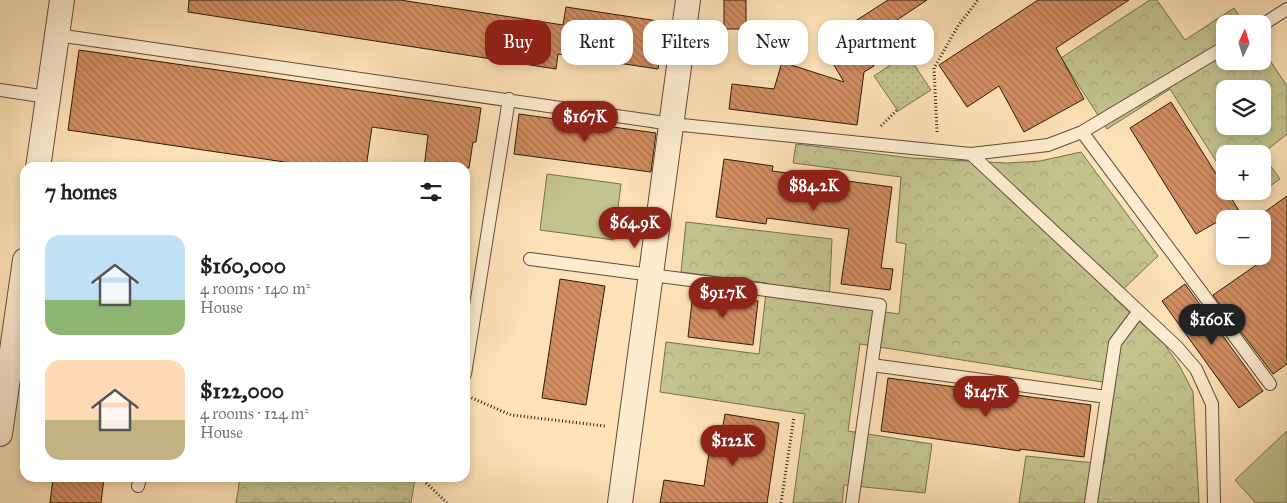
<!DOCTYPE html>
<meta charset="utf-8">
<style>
:root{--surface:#fff;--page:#f2f2f2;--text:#202124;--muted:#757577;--accent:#8f2418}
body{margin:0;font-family:"IM FELL Great Primer",serif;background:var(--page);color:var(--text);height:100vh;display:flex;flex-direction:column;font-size:19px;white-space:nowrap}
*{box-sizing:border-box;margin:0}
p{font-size:16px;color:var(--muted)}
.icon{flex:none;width:28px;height:28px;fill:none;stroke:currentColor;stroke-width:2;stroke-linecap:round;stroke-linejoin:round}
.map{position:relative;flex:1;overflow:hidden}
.side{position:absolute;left:20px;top:162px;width:450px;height:320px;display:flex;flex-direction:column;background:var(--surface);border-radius:15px;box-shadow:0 2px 8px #0003}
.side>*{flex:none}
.guide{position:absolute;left:485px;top:20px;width:475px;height:45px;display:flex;gap:10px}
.needle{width:32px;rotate:4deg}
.tools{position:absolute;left:1216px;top:15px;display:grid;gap:10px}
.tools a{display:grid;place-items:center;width:55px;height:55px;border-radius:10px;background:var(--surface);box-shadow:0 2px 8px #0003;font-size:25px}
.price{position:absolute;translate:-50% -42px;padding:0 11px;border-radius:18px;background:var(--accent);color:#fff;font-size:16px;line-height:32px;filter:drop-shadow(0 1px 2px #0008)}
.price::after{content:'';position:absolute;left:50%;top:30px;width:15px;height:11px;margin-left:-8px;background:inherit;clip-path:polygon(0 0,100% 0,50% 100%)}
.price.active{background:#222;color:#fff}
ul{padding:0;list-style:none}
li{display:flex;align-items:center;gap:15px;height:125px;padding:0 25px}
li span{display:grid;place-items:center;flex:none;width:140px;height:100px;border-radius:15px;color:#555}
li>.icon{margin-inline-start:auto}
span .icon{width:60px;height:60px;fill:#fffc;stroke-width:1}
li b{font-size:21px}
h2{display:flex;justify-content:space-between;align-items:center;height:60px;padding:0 25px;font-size:21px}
.tag{padding:0 18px;border-radius:15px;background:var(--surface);box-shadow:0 2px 8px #0003;font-size:18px;line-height:45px}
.tag.active{background:var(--accent);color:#fff}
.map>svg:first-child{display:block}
.green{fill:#c2c38d;stroke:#76704d}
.forest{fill:url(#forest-crowns);stroke:#76704d;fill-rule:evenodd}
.park{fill:url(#park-dots);stroke:#76704d}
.building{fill:url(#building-back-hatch);stroke:#291c0d}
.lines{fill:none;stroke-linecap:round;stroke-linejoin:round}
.lane-casing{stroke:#5e4e38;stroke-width:14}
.street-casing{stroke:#5e4e38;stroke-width:26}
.path{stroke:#291c0d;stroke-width:3;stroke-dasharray:1 2.5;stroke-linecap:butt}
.lane{stroke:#feecd0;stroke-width:12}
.street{stroke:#feecd0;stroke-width:24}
</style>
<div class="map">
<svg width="1287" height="503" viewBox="0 0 1287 503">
<defs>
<pattern id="forest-crowns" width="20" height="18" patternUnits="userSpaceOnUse" patternTransform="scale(1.25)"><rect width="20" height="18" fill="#c2c38d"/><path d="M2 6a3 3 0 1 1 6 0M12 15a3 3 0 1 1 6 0" fill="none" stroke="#a7a778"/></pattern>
<pattern id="park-dots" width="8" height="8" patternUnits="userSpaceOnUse" patternTransform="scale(1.25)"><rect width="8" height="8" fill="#c2c38d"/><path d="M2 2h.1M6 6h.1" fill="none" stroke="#a7a778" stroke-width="1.8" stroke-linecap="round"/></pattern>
<pattern id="building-back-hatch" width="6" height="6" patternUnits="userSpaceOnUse" patternTransform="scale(1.25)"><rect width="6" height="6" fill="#d38e62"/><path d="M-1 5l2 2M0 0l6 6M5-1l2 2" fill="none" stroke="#ab734f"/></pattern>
</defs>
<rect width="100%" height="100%" fill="#fee2b7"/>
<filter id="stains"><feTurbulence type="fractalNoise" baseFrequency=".004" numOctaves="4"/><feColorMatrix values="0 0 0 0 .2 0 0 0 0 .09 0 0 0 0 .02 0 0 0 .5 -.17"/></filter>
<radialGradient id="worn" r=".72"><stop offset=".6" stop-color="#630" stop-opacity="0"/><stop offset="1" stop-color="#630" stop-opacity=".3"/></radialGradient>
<path class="green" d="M547 174 621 184 614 240 540 230Z
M1287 431V503H1256L1235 480Z"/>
<path class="forest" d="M1150 0H1157L1185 40 1234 8 1244 24H1225V61H1262L1263 50 1287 86V134L1262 154H1225V175L1170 89 1107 129 1061 58ZM1225 89H1262V126H1225Z
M796 144 911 158 1007 163 1040 161 1081 152 1158 256 1114 298 1165 345 1179 365 1193 392 1199 503H1019L1026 456 1104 464 1115 384 860 344 848 431 932 444 925 493 844 485 842 503H793L805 414 660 392 666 342 759 354 767 283 681 272 686 222 832 239 829 304 899 314 906 244 896 242 901 177 793 163Z
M1262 154 1280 179 1263 191H1262Z
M240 478H415L411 503H236Z"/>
<path class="park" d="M907 54 931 90 898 111 874 76Z"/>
<path class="building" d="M189 0H400L563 25 566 7 665 22 658 69 558 54 556 69 188 12Z
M724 0H746V29H724Z
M888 0H927L861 44 874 66 864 72 857 125 729 109 732 84 774 89 782 62 844 82 821 43Z
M1038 0H1129L1056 48 1084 99 1024 132 999 86 967 107 939 65Z
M79 50 481 108 476 142H473L469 168H424L428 135 372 127 366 168H325L68 130Z
M1171 102 1225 188V191H1227L1244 219H1222L1196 234 1130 128Z
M519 114 656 133 651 172 514 154Z
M724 159 773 166 772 171 892 187 881 268 893 269 890 290 841 284 849 229 767 218 766 224 716 217Z
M1287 196V364L1273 374 1213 295 1262 261V214Z
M560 279 605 286 586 405 542 398Z
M1185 284 1263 391 1239 408 1162 301Z
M693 293 758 301 753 345 688 337Z
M888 378 1091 405 1084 457 1020 449V451L881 431Z
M725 414 779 423 767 503H660L664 480 704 486 709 453 718 454Z
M53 478H104L101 503H50Z"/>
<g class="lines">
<defs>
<path id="lane" d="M1262 25 1287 9
M57 35 672 124 971 154 1048 145 1082 132 1225 47
M0 90 47 97
M1082 132 1270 384
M971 154 1177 347 1196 369 1212 404 1214 503
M530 259 880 305 852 503
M872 365 1107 397
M465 374 509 99
M138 486 140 478
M1091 503 1115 343 1139 311"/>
<path id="street" d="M38 168 62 0
M0 434 25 260
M620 503 688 0"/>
</defs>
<use href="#lane" class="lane-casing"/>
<use href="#street" class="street-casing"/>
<path class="path" d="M881 126 897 110
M937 132 934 68 958 26 978 0
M465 395 511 415 605 426
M421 478 447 503
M781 503 794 417"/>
<use href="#lane" class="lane"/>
<use href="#street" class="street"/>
</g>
<rect width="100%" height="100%" filter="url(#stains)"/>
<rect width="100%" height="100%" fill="url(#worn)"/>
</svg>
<div class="tools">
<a><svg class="needle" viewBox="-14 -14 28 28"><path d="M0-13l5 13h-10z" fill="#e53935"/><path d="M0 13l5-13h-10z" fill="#757577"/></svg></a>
<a><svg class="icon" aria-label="layers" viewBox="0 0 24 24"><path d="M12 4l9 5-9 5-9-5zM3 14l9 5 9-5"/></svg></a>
<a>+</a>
<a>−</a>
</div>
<b class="price" style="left:585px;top:143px">$167K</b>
<b class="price" style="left:814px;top:212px">$84.2K</b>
<b class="price" style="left:635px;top:249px">$64.9K</b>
<b class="price" style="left:723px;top:319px">$91.7K</b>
<b class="price active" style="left:1212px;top:346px">$160K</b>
<b class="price" style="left:986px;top:418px">$147K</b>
<b class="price" style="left:733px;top:467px">$122K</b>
<div class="guide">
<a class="tag active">Buy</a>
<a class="tag">Rent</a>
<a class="tag">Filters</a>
<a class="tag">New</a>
<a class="tag">Apartment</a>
</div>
<section class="side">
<h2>7 homes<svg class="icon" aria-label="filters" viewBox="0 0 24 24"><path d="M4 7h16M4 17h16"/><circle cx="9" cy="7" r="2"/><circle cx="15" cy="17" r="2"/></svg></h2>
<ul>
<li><span style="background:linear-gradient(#bfe0f5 65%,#8fb573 0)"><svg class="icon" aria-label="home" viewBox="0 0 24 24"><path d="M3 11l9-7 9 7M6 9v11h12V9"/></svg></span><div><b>$160,000</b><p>4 rooms · 140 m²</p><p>House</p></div></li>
<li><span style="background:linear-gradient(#ffd9b3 60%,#c2b280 0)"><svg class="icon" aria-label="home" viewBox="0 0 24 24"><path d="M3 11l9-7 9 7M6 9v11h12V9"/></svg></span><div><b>$122,000</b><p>4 rooms · 124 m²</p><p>House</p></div></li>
</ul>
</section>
</div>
